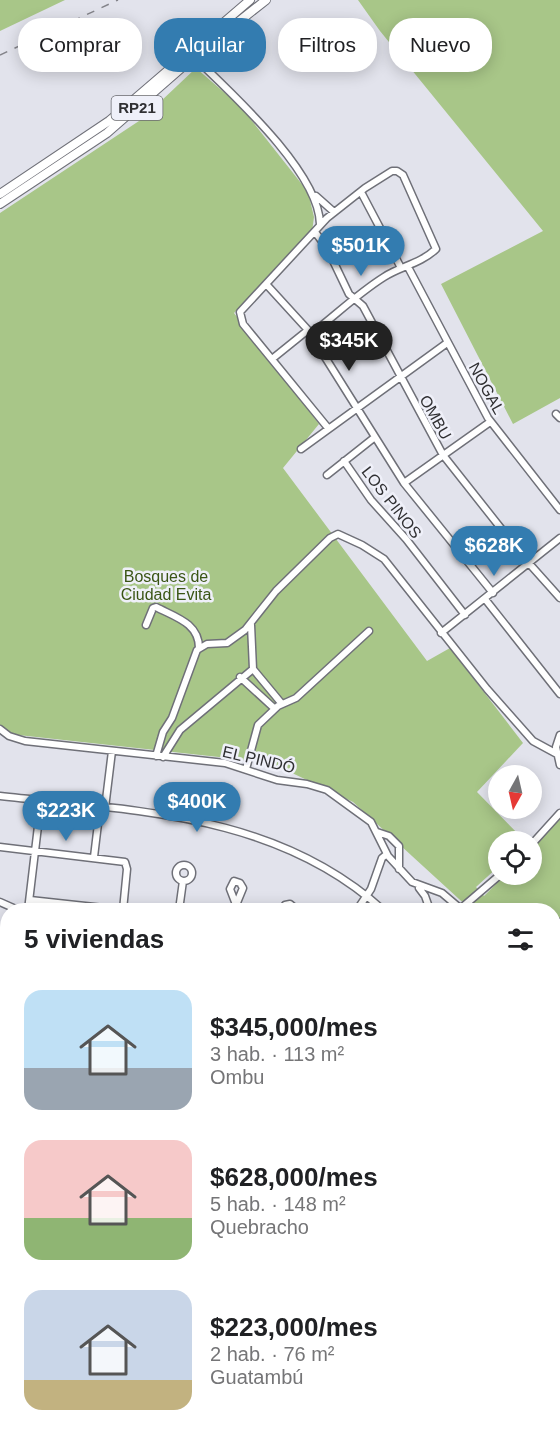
<!DOCTYPE html>
<html lang="es">
<meta charset="utf-8">
<style>
:root{--surface:#fff;--page:#f6f6f6;--text:#202124;--muted:#757577;--accent:#337cb0}
body{margin:0;font-family:Arial,sans-serif;background:var(--page);color:var(--text);height:100vh;display:flex;flex-direction:column;font-size:22px;white-space:nowrap}
*{box-sizing:border-box;margin:0}
p{font-size:20px;color:var(--muted)}
.icon{flex:none;width:33px;height:33px;fill:none;stroke:currentColor;stroke-width:2;stroke-linecap:round;stroke-linejoin:round}
.map{position:relative;flex:1;overflow:hidden}
.details{position:absolute;left:0px;top:903px;width:561px;height:534px;display:flex;flex-direction:column;background:var(--surface);border-radius:24px 24px 0 0;box-shadow:0 3px 15px #0003}
.details>*{flex:none}
.top-card{position:absolute;left:18px;top:18px;width:525px;height:54px;display:flex;gap:12px}
.needle{width:39px;rotate:188deg}
.tools{position:absolute;left:488px;top:765px;display:grid;gap:12px}
.tools a{display:grid;place-items:center;width:54px;height:54px;border-radius:50%;background:var(--surface);box-shadow:0 3px 15px #0003;font-size:30px}
.price{position:absolute;translate:-50% -51px;padding:0 14px;border-radius:21px;background:var(--accent);color:#fff;font-size:20px;line-height:39px;filter:drop-shadow(0 2px 3px #0008)}
.price::after{content:'';position:absolute;left:50%;top:36px;width:18px;height:14px;margin-left:-9px;background:inherit;clip-path:polygon(0 0,100% 0,50% 100%)}
.price.active{background:#222;color:#fff}
ul{padding:0;list-style:none}
li{display:flex;align-items:center;gap:18px;height:150px;padding:0 24px}
li span{display:grid;place-items:center;flex:none;width:168px;height:120px;border-radius:18px;color:#555}
li>.icon{margin-inline-start:auto}
span .icon{width:72px;height:72px;fill:#fffc;stroke-width:1}
li b{font-size:26px}
h2{display:flex;justify-content:space-between;align-items:center;height:72px;padding:0 24px;font-size:26px}
.chip{padding:0 21px;border-radius:24px;background:var(--surface);box-shadow:0 3px 15px #0003;font-size:21px;line-height:54px}
.chip.active{background:var(--accent);color:#fff}
.map>svg:first-child{display:block}
.green{fill:#a8c688}
.lines{fill:none;stroke-linecap:round;stroke-linejoin:round}
.minor-casing{stroke:#6f7078;stroke-width:9}
.major-casing{stroke:#6f7078;stroke-width:10}
.minor{stroke:#fff;stroke-width:6}
.major{stroke:#fff;stroke-width:8}
.rail{stroke:#84848a;stroke-width:1.5;stroke-dasharray:8 8;stroke-linecap:butt}
.labels{text-anchor:middle;stroke-width:5;stroke-linejoin:round;paint-order:stroke}
.shield{fill:#eff0f9;stroke:#696a6e;stroke-width:1.5}
.shield-label{font-size:15px;font-weight:bold;fill:#303033}
.street-label{font-size:16px;fill:#303033;stroke:#eff0f9}
.park-label{font-size:16px;fill:#3a5515;stroke:#eff0f9}
</style>
<div class="map">
<svg width="560" height="1437" viewBox="0 0 560 1437">
<rect width="100%" height="100%" fill="#e2e3ec"/>
<path class="green" d="M0 0H65L0 31Z
M358 0H560V398L513 424 441 284 543 231 380 31Z
M196 68 241 107 308 192 314 217 312 232 234 313 319 424 283 468 427 661 450 648 523 743 477 792 525 841 498 842V867L476 887 484 896 505 875 531 874V848L560 817V920L554 924V910H471L353 802 290 772 255 761 0 733V213L142 119Z
M554 1343 560 1347V1437H462L450 1430H554Z
M7 1357 8 1430H65L63 1437H0V1375Z"/>
<g class="lines">
<defs>
<path id="minor" d="M194 57C231 93 319 172 320 224
M361 192 400 266
M316 196 334 212
M315 232 327 248 349 294 363 306 443 455 526 560 560 598
M408 267 488 418 560 510
M266 284 308 330 404 483 493 593
M311 334C336 315 357 294 384 277 401 266 420 264 436 249L403 175 397 171H392L365 188 327 218 240 312 243 324 328 428
M272 359 308 330
M556 414 560 418
M301 449 447 343
M344 461 371 500 406 539 465 615
M327 475 375 437
M404 483 490 422
M485 599 560 694
M146 625 153 608 156 607C175 617 199 623 199 648
M251 625 253 669 282 704
M441 633 560 538
M240 677 275 709
M0 729 9 736 25 741 225 763 277 780 307 784 327 790 371 822 388 856 412 882 442 893 462 910
M560 735 556 747 560 765
M156 756 163 732 172 718 197 650 207 644 227 643 245 630 276 591 330 538 338 534 362 545 384 559 487 689 533 741 557 754
M163 757 180 730 253 669
M246 769 258 725 278 706 296 698 369 631
M0 796C135 811 276 813 383 910
M105 808 112 751
M377 832 389 836 399 846V869
M531 845 560 813
M0 847 125 862 127 869 123 910
M94 857 100 807
M176 873a8 8 0 1 1 16 0a8 8 0 1 1-16 0Z
M419 888 425 896 430 910
M30 900 122 910
M0 902 18 910
M28 910 41 801
M179 910 183 881
M234 910 243 888 240 883 234 881 230 889 235 902
M281 910 285 905 290 904 297 910
M357 910 371 889 382 858 387 854
M459 910 501 874
M554 926 560 922
M0 957 8 938
M0 969 8 972
M554 1000 560 1007
M0 1028 8 1031
M554 1049 560 1054
M0 1119 8 1100
M0 1169 8 1172
M554 1196 560 1186
M554 1212 560 1216
M8 1231 2 1238 8 1245
M0 1272 8 1247
M554 1317 560 1306
M0 1336 8 1339
M226 1430 243 1437
M445 1430 458 1437
M91 1437 94 1430
M143 1437 145 1430
M198 1437 200 1430
M253 1437 255 1430
M314 1437 316 1430
M377 1437 379 1430
M439 1437 441 1430"/>
<path id="major" d="M0 194 109 121 250 0
M0 204 107 133 194 57 266 0
M0 1088 8 1091
M554 1333 560 1338
M554 1340 560 1344"/>
</defs>
<use href="#minor" class="minor-casing"/>
<use href="#major" class="major-casing"/>
<use href="#minor" class="minor"/>
<use href="#major" class="major"/>
<path class="rail" d="M0 55 118 0"/>
</g>
<g class="labels">
<rect class="shield" x="111.5" y="96" width="51" height="24" rx="4.5"/>
<g class="shield-label">
<text x="137" y="113">RP21</text>
</g>
<g class="street-label">
<text transform="translate(487 388) rotate(61)" y="6">NOGAL</text>
<text transform="translate(436 417) rotate(61)" y="6">OMBU</text>
<text transform="translate(392 502) rotate(52)" y="6">LOS PINOS</text>
<text transform="translate(259 759) rotate(13)" y="6">EL PINDÓ</text>
</g>
<g class="park-label">
<text x="166" y="582">Bosques de<tspan x="166" dy="18">Ciudad Evita</tspan></text>
</g>
</g>
</svg>
<div class="tools">
<a><svg class="needle" viewBox="-14 -14 28 28"><path d="M0-13l5 13h-10z" fill="#e53935"/><path d="M0 13l5-13h-10z" fill="#757577"/></svg></a>
<a><svg class="icon" aria-label="locate" viewBox="0 0 24 24"><circle cx="12" cy="12" r="6"/><path d="M12 2v4M12 18v4M2 12h4M18 12h4"/></svg></a>
</div>
<b class="price" style="left:361px;top:277px">$501K</b>
<b class="price active" style="left:349px;top:372px">$345K</b>
<b class="price" style="left:494px;top:577px">$628K</b>
<b class="price" style="left:197px;top:833px">$400K</b>
<b class="price" style="left:66px;top:842px">$223K</b>
<div class="top-card">
<a class="chip">Comprar</a>
<a class="chip active">Alquilar</a>
<a class="chip">Filtros</a>
<a class="chip">Nuevo</a>
</div>
<section class="details">
<h2>5 viviendas<svg class="icon" aria-label="filters" viewBox="0 0 24 24"><path d="M4 7h16M4 17h16"/><circle cx="9" cy="7" r="2"/><circle cx="15" cy="17" r="2"/></svg></h2>
<ul>
<li><span style="background:linear-gradient(#bfe0f5 65%,#9aa5b1 0)"><svg class="icon" aria-label="home" viewBox="0 0 24 24"><path d="M3 11l9-7 9 7M6 9v11h12V9"/></svg></span><div><b>$345,000/mes</b><p>3 hab. · 113 m²</p><p>Ombu</p></div></li>
<li><span style="background:linear-gradient(#f6c9c9 65%,#8fb573 0)"><svg class="icon" aria-label="home" viewBox="0 0 24 24"><path d="M3 11l9-7 9 7M6 9v11h12V9"/></svg></span><div><b>$628,000/mes</b><p>5 hab. · 148 m²</p><p>Quebracho</p></div></li>
<li><span style="background:linear-gradient(#c9d6e8 75%,#c2b280 0)"><svg class="icon" aria-label="home" viewBox="0 0 24 24"><path d="M3 11l9-7 9 7M6 9v11h12V9"/></svg></span><div><b>$223,000/mes</b><p>2 hab. · 76 m²</p><p>Guatambú</p></div></li>
</ul>
</section>
</div>
